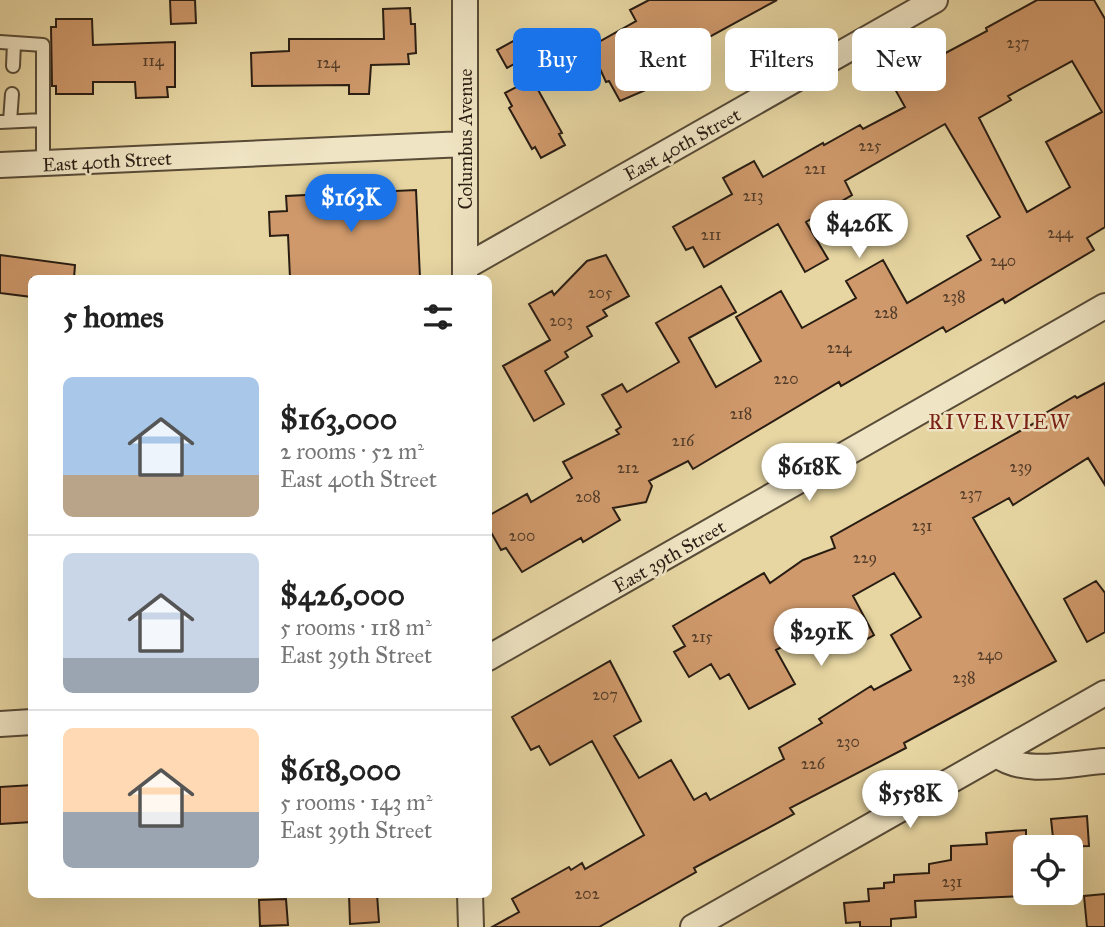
<!DOCTYPE html>
<meta charset="utf-8">
<style>
:root{--surface:#fff;--page:#f2f2f2;--text:#222;--muted:#767676;--line:#e0e0e0;--accent:#1a73e8}
body{margin:0;font-family:"IM FELL Great Primer",serif;background:var(--page);color:var(--text);height:100vh;display:flex;flex-direction:column;font-size:26px;white-space:nowrap}
*{box-sizing:border-box;margin:0}
p{font-size:23px;color:var(--muted)}
.icon{flex:none;width:38px;height:38px;fill:none;stroke:currentColor;stroke-width:2;stroke-linecap:round;stroke-linejoin:round}
.map{position:relative;flex:1;overflow:hidden}
.drawer{position:absolute;left:28px;top:275px;width:464px;height:623px;display:flex;flex-direction:column;background:var(--surface);border-radius:10px;box-shadow:0 7px 28px #0002}
.drawer>*{flex:none}
.hud{position:absolute;left:513px;top:28px;width:486px;height:63px;display:flex;gap:14px}
.tools{position:absolute;left:1013px;top:835px;display:grid;gap:14px}
.tools a{display:grid;place-items:center;width:70px;height:70px;border-radius:10px;background:var(--surface);box-shadow:0 7px 28px #0002;font-size:35px}
.price{position:absolute;translate:-50% -60px;padding:0 16px;border-radius:24px;background:#fff;color:#222;font-size:23px;line-height:46px;filter:drop-shadow(0 2px 4px #0008)}
.price::after{content:'';position:absolute;left:50%;top:42px;width:21px;height:16px;margin-left:-10px;background:inherit;clip-path:polygon(0 0,100% 0,50% 100%)}
.price.on{background:var(--accent);color:#fff}
ul{padding:0;list-style:none}
li{display:flex;align-items:center;gap:21px;height:175px;padding:0 35px}
li+li{border-top:2px solid var(--line)}
li span{display:grid;place-items:center;flex:none;width:196px;height:140px;border-radius:10px;color:#555}
li>.icon{margin-inline-start:auto}
span .icon{width:84px;height:84px;fill:#fffc;stroke-width:1}
li b{font-size:30px}
h2{display:flex;justify-content:space-between;align-items:center;height:84px;padding:0 35px;font-size:30px}
.chip{padding:0 24px;border-radius:10px;background:var(--surface);box-shadow:0 7px 28px #0002;font-size:24px;line-height:63px}
.chip.on{background:var(--accent);color:#fff}
.map>svg:first-child{display:block}
.building{fill:#cf996b;stroke:#291d13;stroke-width:2;fill-rule:evenodd}
.lines{fill:none;stroke-linecap:round;stroke-linejoin:round}
.lane-casing{stroke:#584b37;stroke-width:16}
.street-casing{stroke:#584b37;stroke-width:28}
.lane{stroke:#efe4c3;stroke-width:12}
.street{stroke:#efe4c3;stroke-width:24}
.labels{text-anchor:middle;stroke-width:5;stroke-linejoin:round;paint-order:stroke}
.number-label{font-size:16px;fill:#523c29}
.street-label{font-size:19px;fill:#291d13;stroke:#efe4c3}
.neighbourhood-label{font-size:21px;letter-spacing:2px;fill:#7a1f14;stroke:#efe4c3}
</style>
<div class="map">
<svg width="1105" height="927" viewBox="0 0 1105 927">
<rect width="100%" height="100%" fill="#e7d6a2"/>
<filter id="stains"><feTurbulence type="fractalNoise" baseFrequency=".00286" numOctaves="4"/><feColorMatrix values="0 0 0 0 .2 0 0 0 0 .09 0 0 0 0 .02 0 0 0 .5 -.17"/></filter>
<radialGradient id="worn" r=".72"><stop offset=".6" stop-color="#630" stop-opacity="0"/><stop offset="1" stop-color="#630" stop-opacity=".3"/></radialGradient>
<path class="building" d="M170 0H195L196 23 171 24Z
M649 0H777L647 71 655 86 620 101 609 81 606 82 590 47 636 21 630 10Z
M1037 0H1094L1105 19V227L1087 238 1094 250 1005 303 1003 299 946 332 943 327 841 386 839 382 693 469 688 461 649 481 652 486 646 502 613 508 620 520 583 542 581 538 522 572 506 548 501 550 488 527V516L527 494 531 502 572 478 563 462 619 434 616 430 621 427 602 395 622 384 627 392 679 362 656 323 721 286 736 312 689 338 716 387 761 361 736 317 781 291 802 328 856 298 846 281 883 260 907 303 981 260 967 236 1000 217 945 124 845 181 852 195 806 222 828 259 805 272 778 224 704 267 693 247 686 250 673 227 732 194 723 178 754 161 763 177 823 143 824 145 860 125 863 129 905 107 891 82 987 31 986 28ZM1072 61 1102 112 1046 142 1070 187 1027 212 979 118 1011 100 1008 96Z
M410 8 411 24H415L416 53 408 54 409 64 371 65 369 94H349V85L252 86 251 53 289 51V39H384L383 9Z
M56 19H92L93 45 175 42V87H167L168 97 136 98 135 82H93V94H56V86H52L51 27H56Z
M517 39 527 57 507 68 497 50Z
M532 79 562 133 559 134 565 145 541 158 535 147 532 149 509 108 512 106 505 93Z
M374 187V192L416 190 420 278H290L288 235 270 236 269 212 287 211 286 196 326 194V190Z
M0 255 75 265 74 278H32V297L0 293Z
M606 255 629 296 603 310 607 316 587 327 592 336 565 352 568 357 545 371 564 404 534 421 503 366 550 340 529 304 552 291 554 295 587 261Z
M1105 383V485L1088 458 1013 505 1009 498 973 518 1056 661 904 743 906 748 790 808 794 814 694 868 696 872 599 927H492L519 912 512 899 569 867 571 870 582 863 585 869 644 835 592 741 550 765 539 746 531 750 512 717 610 661 641 721 614 736 639 778 671 760 694 800 706 793 710 800 784 759 779 748 822 723 819 719 871 686 874 690 911 670 891 635 921 617 894 573 853 596 874 635 855 646 836 614 780 640 782 647 776 650 795 684 749 709 729 674 720 679 711 664 689 677 674 652 685 646 673 626 764 573 770 583 803 560 835 548 831 537 1045 417 1044 414 1075 396 1077 398Z
M1096 581 1105 593V632L1087 642 1064 599Z
M32 785V822L0 824V787Z
M1087 816 1089 846 1054 847 1051 819Z
M1026 830V896L915 901 916 917 891 919V927H860V922L846 923 844 903 869 901 868 889 884 888V883L894 882V875L929 873V864L951 860V846L987 844 986 833Z
M349 894H377L379 922 350 924Z
M1105 894V927H1087L1084 896Z
M286 899 288 925 260 926 259 900Z"/>
<g class="lines">
<defs>
<path id="lane" d="M0 42 43 45V120
M13 66 14 43
M10 121 12 94
M0 122 43 120V164"/>
<path id="street" d="M465 0V278
M0 165 465 144
M465 267 935 0
M488 658 1105 306
M0 724 32 722
M997 755C1025 776 1071 763 1105 761
M470 894 471 927
M693 927 1105 693"/>
</defs>
<use href="#lane" class="lane-casing"/>
<use href="#street" class="street-casing"/>
<use href="#lane" class="lane"/>
<use href="#street" class="street"/>
</g>
<g class="labels">
<g class="number-label">
<text x="1018" y="48">237</text>
<text x="153" y="66">114</text>
<text x="328" y="68">124</text>
<text x="870" y="151">225</text>
<text x="815" y="174">221</text>
<text x="753" y="201">213</text>
<text x="1060" y="238">244</text>
<text x="711" y="240">211</text>
<text x="1003" y="266">240</text>
<text x="600" y="298">205</text>
<text x="954" y="302">238</text>
<text x="886" y="318">228</text>
<text x="561" y="326">203</text>
<text x="839" y="353">224</text>
<text x="786" y="384">220</text>
<text x="741" y="419">218</text>
<text x="683" y="446">216</text>
<text x="1021" y="472">239</text>
<text x="628" y="473">212</text>
<text x="971" y="499">237</text>
<text x="588" y="502">208</text>
<text x="922" y="531">231</text>
<text x="522" y="541">200</text>
<text x="865" y="563">229</text>
<text x="702" y="642">215</text>
<text x="990" y="660">240</text>
<text x="964" y="683">238</text>
<text x="605" y="700">207</text>
<text x="848" y="747">230</text>
<text x="813" y="769">226</text>
<text x="952" y="887">231</text>
<text x="587" y="899">202</text>
</g>
<g class="street-label">
<text transform="translate(465 139) rotate(-90)" y="7">Columbus Avenue</text>
<text transform="translate(682 144) rotate(-29)" y="7">East 40th Street</text>
<text transform="translate(107 161) rotate(-3)" y="7">East 40th Street</text>
<text transform="translate(669 556) rotate(-30)" y="7">East 39th Street</text>
</g>
<g class="neighbourhood-label">
<text x="1000" y="429">RIVERVIEW</text>
</g>
</g>
<rect width="100%" height="100%" filter="url(#stains)"/>
<rect width="100%" height="100%" fill="url(#worn)"/>
</svg>
<div class="tools">
<a><svg class="icon" aria-label="locate" viewBox="0 0 24 24"><circle cx="12" cy="12" r="6"/><path d="M12 2v4M12 18v4M2 12h4M18 12h4"/></svg></a>
</div>
<b class="price on" style="left:351px;top:234px">$163K</b>
<b class="price" style="left:859px;top:260px">$426K</b>
<b class="price" style="left:809px;top:503px">$618K</b>
<b class="price" style="left:821px;top:668px">$291K</b>
<b class="price" style="left:910px;top:830px">$558K</b>
<div class="hud">
<a class="chip on">Buy</a>
<a class="chip">Rent</a>
<a class="chip">Filters</a>
<a class="chip">New</a>
</div>
<section class="drawer">
<h2>5 homes<svg class="icon" aria-label="filters" viewBox="0 0 24 24"><path d="M4 7h16M4 17h16"/><circle cx="9" cy="7" r="2"/><circle cx="15" cy="17" r="2"/></svg></h2>
<ul>
<li><span style="background:linear-gradient(#a9c7e8 70%,#b9a48a 0)"><svg class="icon" aria-label="home" viewBox="0 0 24 24"><path d="M3 11l9-7 9 7M6 9v11h12V9"/></svg></span><div><b>$163,000</b><p>2 rooms · 52 m²</p><p>East 40th Street</p></div></li>
<li><span style="background:linear-gradient(#c9d6e8 75%,#9aa5b1 0)"><svg class="icon" aria-label="home" viewBox="0 0 24 24"><path d="M3 11l9-7 9 7M6 9v11h12V9"/></svg></span><div><b>$426,000</b><p>5 rooms · 118 m²</p><p>East 39th Street</p></div></li>
<li><span style="background:linear-gradient(#ffd9b3 60%,#9aa5b1 0)"><svg class="icon" aria-label="home" viewBox="0 0 24 24"><path d="M3 11l9-7 9 7M6 9v11h12V9"/></svg></span><div><b>$618,000</b><p>5 rooms · 143 m²</p><p>East 39th Street</p></div></li>
</ul>
</section>
</div>
